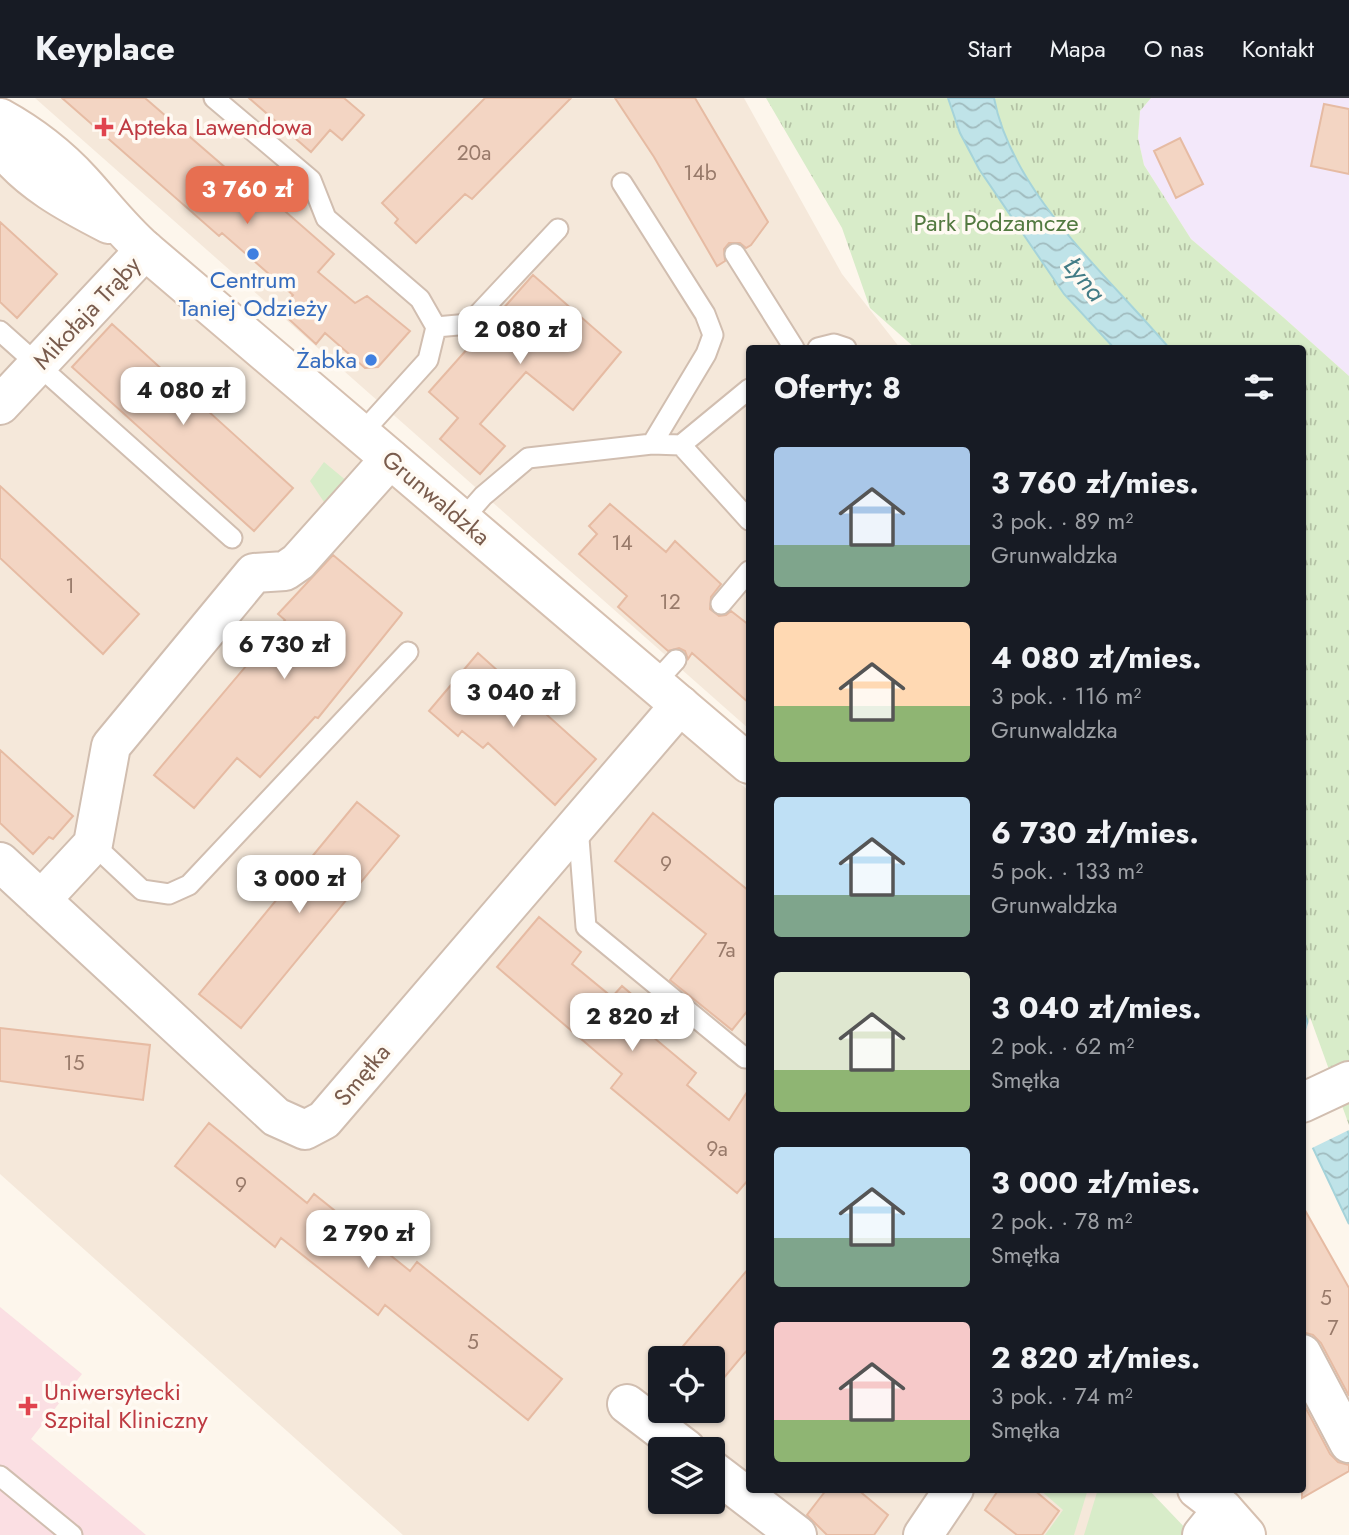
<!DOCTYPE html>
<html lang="pl">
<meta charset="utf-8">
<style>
:root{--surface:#171b24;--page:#242831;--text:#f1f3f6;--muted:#9ea1a6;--line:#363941;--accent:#e76f51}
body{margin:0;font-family:Jost,sans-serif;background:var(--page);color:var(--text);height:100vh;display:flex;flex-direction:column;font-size:26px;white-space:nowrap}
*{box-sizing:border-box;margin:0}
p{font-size:23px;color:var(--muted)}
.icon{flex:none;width:38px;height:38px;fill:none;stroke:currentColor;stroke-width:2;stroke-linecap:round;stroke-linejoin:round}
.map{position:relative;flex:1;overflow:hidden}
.panel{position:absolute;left:746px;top:247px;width:560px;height:1148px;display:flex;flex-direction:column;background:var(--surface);border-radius:7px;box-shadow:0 2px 5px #0004}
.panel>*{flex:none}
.buttons{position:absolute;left:648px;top:1248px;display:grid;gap:14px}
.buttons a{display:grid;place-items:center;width:77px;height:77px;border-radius:7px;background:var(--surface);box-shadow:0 2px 5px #0004;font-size:35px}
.price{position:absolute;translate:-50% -60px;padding:0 16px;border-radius:14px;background:#fff;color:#222;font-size:23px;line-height:46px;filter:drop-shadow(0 2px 4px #0008)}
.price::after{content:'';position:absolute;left:50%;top:42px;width:21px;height:16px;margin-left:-10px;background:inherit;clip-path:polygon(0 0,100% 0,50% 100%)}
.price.current{background:var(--accent);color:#fff}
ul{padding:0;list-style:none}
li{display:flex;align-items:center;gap:21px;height:175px;padding:0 28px}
li span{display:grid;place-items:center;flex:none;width:196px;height:140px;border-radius:7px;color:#555}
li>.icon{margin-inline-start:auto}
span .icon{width:84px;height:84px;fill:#fffc;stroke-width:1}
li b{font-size:30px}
h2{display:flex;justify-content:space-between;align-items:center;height:84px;padding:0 28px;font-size:30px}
header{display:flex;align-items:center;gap:42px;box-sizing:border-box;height:98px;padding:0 35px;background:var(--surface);border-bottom:2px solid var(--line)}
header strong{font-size:33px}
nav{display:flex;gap:38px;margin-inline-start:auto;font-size:24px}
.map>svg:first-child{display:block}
.residential{fill:#f5e8da;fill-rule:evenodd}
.education{fill:#f3e8fa}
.medical{fill:#fbdfe3}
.grass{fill:#d8ecc9}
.park{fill:url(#park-tufts)}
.water{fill:url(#water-waves);stroke:#a5d3da;stroke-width:2}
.pier{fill:#fdf6ec}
.building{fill:#f3d5c3;stroke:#e6bba3;stroke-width:2}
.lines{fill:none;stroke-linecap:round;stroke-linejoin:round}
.lane-casing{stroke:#d1beb0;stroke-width:23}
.street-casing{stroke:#d1beb0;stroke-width:42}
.secondary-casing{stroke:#d6c0b0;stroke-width:42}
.lane{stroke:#fff;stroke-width:19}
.street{stroke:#fff;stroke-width:38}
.secondary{stroke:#fff;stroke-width:38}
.health-dot{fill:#e0444e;stroke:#fffaf3;stroke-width:2.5}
.shop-dot{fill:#3f7fe0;stroke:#fffaf3;stroke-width:2.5}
.labels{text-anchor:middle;stroke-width:7;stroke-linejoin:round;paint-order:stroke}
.number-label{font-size:21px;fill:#987a6a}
.health-label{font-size:24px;fill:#be3a42;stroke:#fffaf3;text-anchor:start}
.park-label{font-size:24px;fill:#537a41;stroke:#fffaf3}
.shop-label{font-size:24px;fill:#366cbe;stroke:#fffaf3}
.street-label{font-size:24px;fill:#7a5c4d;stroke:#fffaf3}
.water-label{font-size:26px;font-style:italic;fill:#437c86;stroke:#fffaf3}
</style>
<header>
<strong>Keyplace</strong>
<nav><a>Start</a><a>Mapa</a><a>O nas</a><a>Kontakt</a></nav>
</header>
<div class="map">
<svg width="1349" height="1437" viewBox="0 0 1349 1437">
<defs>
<pattern id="park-tufts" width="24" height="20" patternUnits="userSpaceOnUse" patternTransform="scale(1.75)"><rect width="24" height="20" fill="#d8ecc9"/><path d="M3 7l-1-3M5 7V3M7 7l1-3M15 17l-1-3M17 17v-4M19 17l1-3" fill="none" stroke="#b4c2a5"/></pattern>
<pattern id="water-waves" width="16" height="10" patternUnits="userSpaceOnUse" patternTransform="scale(1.75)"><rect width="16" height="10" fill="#bfe3e8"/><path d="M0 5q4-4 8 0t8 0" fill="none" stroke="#a0bbbe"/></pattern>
</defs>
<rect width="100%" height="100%" fill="#fdf6ec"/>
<path class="residential" d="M35 0H744L842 176 900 250H749V631Z
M0 56 73 116 749 693V1391H1146L1188 1437H403L0 1076ZM660 1260H712V1312H660ZM660 1351H712V1404H660Z"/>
<path class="education" d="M1151 0H1349V278L1283 219 1191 141 1144 67 1138 40 1140 13Z"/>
<path class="medical" d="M0 1209 82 1276 31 1341 146 1437H0Z"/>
<path class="grass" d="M324 364 348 384 328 410 310 383Z
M1039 1391H1088L1074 1437H1045L1063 1412Z
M1098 1391H1148L1189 1434 1183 1437H1084Z"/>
<path class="park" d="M766 0H1151L1140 13 1138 40 1144 67 1191 141 1283 219 1349 278V1074L1302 1003V250H915L870 210 842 130Z"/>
<path class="water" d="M948 0H994C1012 95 1108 178 1169 250H1114L1064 196 979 71 960 35Z
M1302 909 1349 1037V1126L1302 1027Z"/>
<path class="pier" d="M1310 919 1349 1027V1032L1310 1051 1302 1035V937L1305 936Z"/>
<path class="building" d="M62 0H145L257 97 262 93 334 156 318 174 355 205 367 198 410 233 378 269 365 270 325 235 316 246 280 213 293 197 222 135 219 138Z
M249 0H344L364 17 342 42 330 32 311 54Z
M485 0H571L472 101 465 96 416 145 395 125 398 121 382 105Z
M615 0H695L768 124 751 147 746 150 740 145H729L724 151 725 163 717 168 654 59Z
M1324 6 1349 11V76L1311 68Z
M1180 40 1203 86 1176 100 1154 53Z
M0 124 57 176 17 220 0 204Z
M533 177 621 254 573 312 526 274 480 326 505 348 480 376 440 341 458 320 429 294Z
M112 226 293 390 254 433 72 269Z
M0 388 139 516 103 556 0 460Z
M610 406 666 454 675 443 721 486 711 499 710 511 719 518 726 517 731 513 749 527V605L692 555 688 561 685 553 679 550 668 553 618 509 627 498 579 456 597 436 589 428Z
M333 457 402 515 401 517 318 620 315 619 260 679 237 660 194 710 154 677 285 522 278 516Z
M478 555 596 661 555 707 488 645 483 650 462 633 458 638 429 613Z
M0 652 73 718 53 741 49 739 33 756 0 725Z
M357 704 399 738 241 930 199 896Z
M653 715 749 793V911L732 932 670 882 706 836 615 763Z
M539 819 581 854 572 866 612 899 622 888 665 925 653 939 696 975 687 987 729 1022 749 991V1081L737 1095 611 990 622 976 497 869Z
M0 930 150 947 143 1002 0 983Z
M209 1025 307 1105 314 1096 410 1173 417 1164 562 1281 528 1322 385 1207 378 1217 281 1140 275 1149 175 1068Z
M1302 1107 1349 1190V1298L1321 1245 1313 1237 1302 1234Z
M749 1170V1250L712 1294V1260H673Z
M1302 1303 1330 1356 1338 1364 1349 1367V1373L1302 1400Z
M827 1391H857L888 1417 874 1437H827L807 1417Z
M999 1391H1033L1059 1413 1042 1437H1017L985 1412Z"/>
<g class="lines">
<defs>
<path id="lane" d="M214 0 311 82 326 120 420 201 436 229 428 262 361 336
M622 85 705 216 713 237 706 256 652 346
M735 156 794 250
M436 229 469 226 558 131
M0 233 232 440
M818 250 834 246 846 250
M681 347 749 422
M462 422 483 398 528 360 652 346 681 347 749 291
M721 506 749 473
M655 585 676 562
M578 728 586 829 745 960
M93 746 142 792 169 796 189 787 408 554
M0 1378 72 1437"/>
<path id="street" d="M0 307 145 152
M0 764 276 1019 305 1032 324 1022 680 607
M41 802 93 746 111 648 254 475 285 473 298 464 390 361
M1302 1005 1349 983
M1302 1256 1349 1345
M627 1306 686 1351
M712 1372 797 1437
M923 1437 954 1391
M1202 1437 1223 1411"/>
<path id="secondary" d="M0 20C29 36 59 59 82 84 103 107 121 131 145 152L749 666
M0 46C26 83 70 106 109 126
M1197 1391 1223 1411 1246 1437"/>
</defs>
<use href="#lane" class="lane-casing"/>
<use href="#street" class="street-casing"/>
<use href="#secondary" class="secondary-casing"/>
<use href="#lane" class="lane"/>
<use href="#street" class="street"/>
<use href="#secondary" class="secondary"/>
</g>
<g class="health-dot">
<path d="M100.5 18.5h7v7h7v7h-7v7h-7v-7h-7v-7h7z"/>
<path d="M24.5 1297.5h7v7h7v7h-7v7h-7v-7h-7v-7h7z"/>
</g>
<g class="shop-dot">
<circle cx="253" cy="156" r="7"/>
<circle cx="371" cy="262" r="7"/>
</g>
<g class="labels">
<g class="number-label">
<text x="474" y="62">20a</text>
<text x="700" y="82">14b</text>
<text x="622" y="452">14</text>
<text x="70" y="495">1</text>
<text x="670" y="511">12</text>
<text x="666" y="773">9</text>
<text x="726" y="859">7a</text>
<text x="74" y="972">15</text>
<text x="717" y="1058">9a</text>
<text x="241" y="1094">9</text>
<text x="1326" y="1207">5</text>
<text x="1333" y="1237">7</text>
<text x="473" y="1251">5</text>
</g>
<g class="health-label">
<text x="118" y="37">Apteka Lawendowa</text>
<text x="44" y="1302">Uniwersytecki<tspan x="44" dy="28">Szpital Kliniczny</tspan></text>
</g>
<g class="park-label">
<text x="996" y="133">Park Podzamcze</text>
</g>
<g class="shop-label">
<text x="253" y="190">Centrum<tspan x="253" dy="28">Taniej Odzieży</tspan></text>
<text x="357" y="270" text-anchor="end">Żabka</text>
</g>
<g class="street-label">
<text transform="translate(87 215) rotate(-47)" y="8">Mikołaja Trąby</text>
<text transform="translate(436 400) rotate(40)" y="8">Grunwaldzka</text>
<text transform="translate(362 977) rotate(-50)" y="8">Smętka</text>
</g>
<g class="water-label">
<text transform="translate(1085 181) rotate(51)" y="9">Łyna</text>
</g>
</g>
</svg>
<div class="buttons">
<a><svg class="icon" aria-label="locate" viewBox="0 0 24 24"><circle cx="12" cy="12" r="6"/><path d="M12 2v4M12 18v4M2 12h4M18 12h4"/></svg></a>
<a><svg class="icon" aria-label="layers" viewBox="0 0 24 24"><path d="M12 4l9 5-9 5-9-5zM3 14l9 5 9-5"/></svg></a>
</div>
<b class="price current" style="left:247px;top:128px">3 760 zł</b>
<b class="price" style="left:520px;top:268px">2 080 zł</b>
<b class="price" style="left:183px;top:329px">4 080 zł</b>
<b class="price" style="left:284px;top:583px">6 730 zł</b>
<b class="price" style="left:513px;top:631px">3 040 zł</b>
<b class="price" style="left:299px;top:817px">3 000 zł</b>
<b class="price" style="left:632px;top:955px">2 820 zł</b>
<b class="price" style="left:368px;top:1172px">2 790 zł</b>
<section class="panel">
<h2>Oferty: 8<svg class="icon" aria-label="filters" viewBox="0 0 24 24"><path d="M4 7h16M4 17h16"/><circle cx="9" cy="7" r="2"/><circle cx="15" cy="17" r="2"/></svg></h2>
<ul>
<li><span style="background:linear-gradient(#a9c7e8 70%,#7fa58c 0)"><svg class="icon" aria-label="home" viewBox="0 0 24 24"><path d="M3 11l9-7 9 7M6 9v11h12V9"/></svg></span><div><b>3 760 zł/mies.</b><p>3 pok. · 89 m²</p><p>Grunwaldzka</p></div></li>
<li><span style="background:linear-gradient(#ffd9b3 60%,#8fb573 0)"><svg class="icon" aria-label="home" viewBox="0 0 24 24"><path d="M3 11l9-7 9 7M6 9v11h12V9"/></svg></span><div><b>4 080 zł/mies.</b><p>3 pok. · 116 m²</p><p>Grunwaldzka</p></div></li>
<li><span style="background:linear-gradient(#bfe0f5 70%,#7fa58c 0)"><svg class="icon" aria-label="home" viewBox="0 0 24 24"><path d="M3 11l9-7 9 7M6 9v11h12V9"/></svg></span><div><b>6 730 zł/mies.</b><p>5 pok. · 133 m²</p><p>Grunwaldzka</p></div></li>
<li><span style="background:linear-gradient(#dfe7d0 70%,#8fb573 0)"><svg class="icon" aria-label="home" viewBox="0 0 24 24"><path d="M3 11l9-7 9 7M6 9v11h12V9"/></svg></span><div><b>3 040 zł/mies.</b><p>2 pok. · 62 m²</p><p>Smętka</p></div></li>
<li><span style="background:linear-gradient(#bfe0f5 65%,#7fa58c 0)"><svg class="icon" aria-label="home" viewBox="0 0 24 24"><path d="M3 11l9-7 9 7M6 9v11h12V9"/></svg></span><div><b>3 000 zł/mies.</b><p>2 pok. · 78 m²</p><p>Smętka</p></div></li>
<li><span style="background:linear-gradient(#f6c9c9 70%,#8fb573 0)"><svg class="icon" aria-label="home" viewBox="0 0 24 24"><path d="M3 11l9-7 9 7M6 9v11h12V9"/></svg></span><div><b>2 820 zł/mies.</b><p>3 pok. · 74 m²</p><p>Smętka</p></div></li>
</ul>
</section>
</div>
